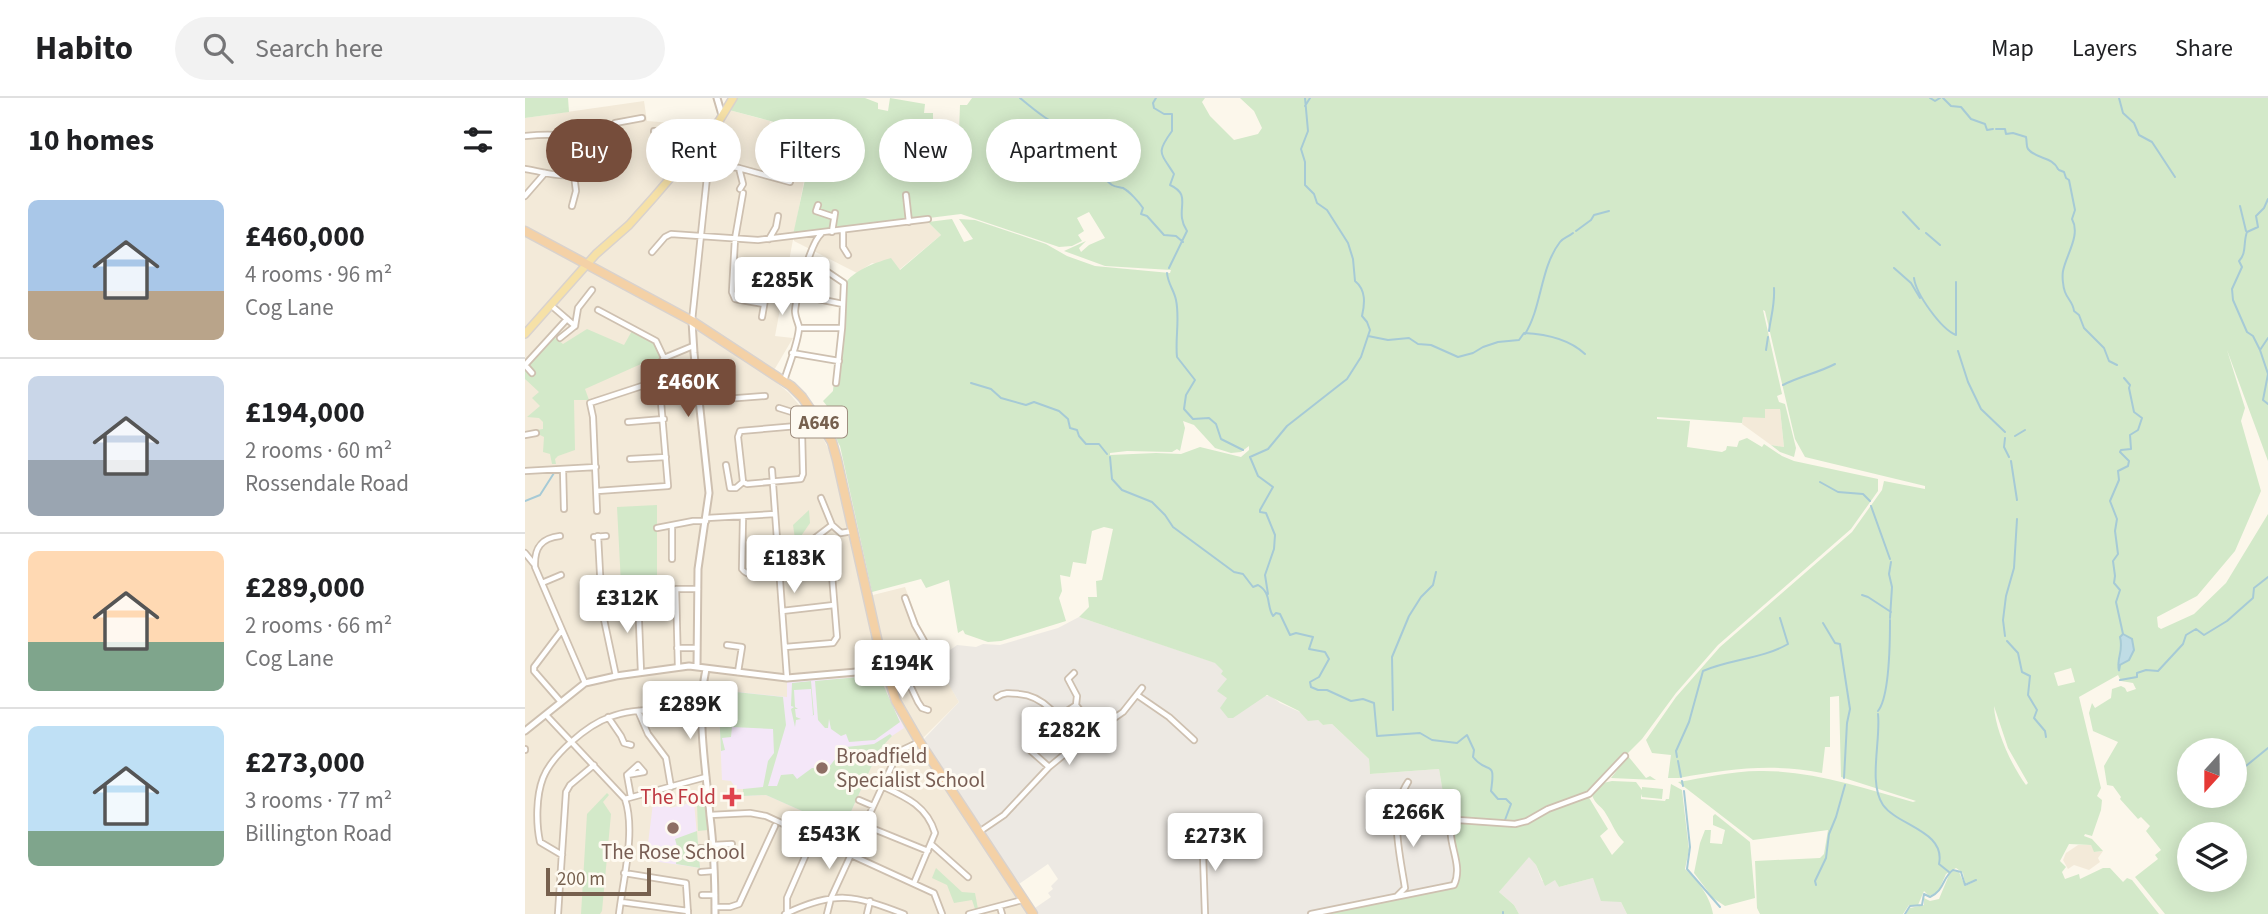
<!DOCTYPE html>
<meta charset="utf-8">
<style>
:root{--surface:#fff;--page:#f2f2f2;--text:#202124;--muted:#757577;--line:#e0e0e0;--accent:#764d3b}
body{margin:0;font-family:"Source Sans 3",sans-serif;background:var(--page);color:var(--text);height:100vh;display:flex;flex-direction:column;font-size:26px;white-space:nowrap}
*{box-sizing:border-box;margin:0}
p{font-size:23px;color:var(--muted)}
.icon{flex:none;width:38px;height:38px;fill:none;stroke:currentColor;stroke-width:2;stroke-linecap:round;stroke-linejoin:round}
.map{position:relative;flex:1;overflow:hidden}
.sheet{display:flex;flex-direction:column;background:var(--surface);width:525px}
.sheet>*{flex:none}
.guide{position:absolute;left:21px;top:21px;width:665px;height:63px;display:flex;gap:14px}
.needle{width:46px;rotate:201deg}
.controls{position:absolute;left:1652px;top:640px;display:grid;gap:14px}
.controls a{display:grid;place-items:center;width:70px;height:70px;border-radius:50%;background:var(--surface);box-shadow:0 4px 18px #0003;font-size:35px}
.scale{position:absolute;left:21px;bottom:18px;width:105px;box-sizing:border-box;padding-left:7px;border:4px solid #76604e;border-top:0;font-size:19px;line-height:24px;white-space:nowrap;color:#76604e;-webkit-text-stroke:5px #fefaf1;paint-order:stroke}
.price{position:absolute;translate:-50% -60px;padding:0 16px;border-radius:7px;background:#fff;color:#222;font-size:23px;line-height:46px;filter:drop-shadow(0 2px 4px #0008)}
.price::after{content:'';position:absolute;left:50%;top:42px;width:21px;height:16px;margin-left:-10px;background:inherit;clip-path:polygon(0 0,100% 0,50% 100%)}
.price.active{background:var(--accent);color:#fff}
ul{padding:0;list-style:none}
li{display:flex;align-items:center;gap:21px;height:175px;padding:0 28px}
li+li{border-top:2px solid var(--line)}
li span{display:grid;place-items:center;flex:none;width:196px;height:140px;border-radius:10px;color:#555}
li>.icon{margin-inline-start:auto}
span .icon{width:84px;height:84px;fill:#fffc;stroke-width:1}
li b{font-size:30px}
h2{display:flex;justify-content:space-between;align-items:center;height:84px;padding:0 28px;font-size:30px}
.tag{padding:0 24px;border-radius:32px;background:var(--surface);box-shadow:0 4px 18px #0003;font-size:24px;line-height:63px}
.tag.active{background:var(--accent);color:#fff}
header{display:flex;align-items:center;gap:42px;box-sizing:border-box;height:98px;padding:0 35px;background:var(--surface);border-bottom:2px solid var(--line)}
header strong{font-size:33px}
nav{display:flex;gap:38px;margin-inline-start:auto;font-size:24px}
.search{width:490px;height:63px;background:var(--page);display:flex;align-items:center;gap:18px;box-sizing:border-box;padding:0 24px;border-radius:38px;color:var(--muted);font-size:26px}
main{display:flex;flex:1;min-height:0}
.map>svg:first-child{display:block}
.residential{fill:#f3ead9}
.industrial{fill:#ede9e3}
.education{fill:#f4e7f8}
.green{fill:#d3e9c9;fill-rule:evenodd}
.water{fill:#bfdce5;stroke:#a6cad6;stroke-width:2}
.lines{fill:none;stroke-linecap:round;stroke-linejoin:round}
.stream{stroke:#a6cad6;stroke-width:2}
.minor-casing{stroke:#cec0b0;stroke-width:8}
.tertiary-casing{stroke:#cec0b0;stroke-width:9}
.primary-casing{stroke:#d9d2cd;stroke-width:10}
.trunk-casing{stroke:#d9d2cd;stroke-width:11}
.minor{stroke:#fff;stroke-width:4.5}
.tertiary{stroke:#fff;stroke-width:5}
.primary{stroke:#f6e1a7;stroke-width:7}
.trunk{stroke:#f4d1a6;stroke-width:8}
.education-dot{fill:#8d6e63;stroke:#fefaf1;stroke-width:2.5}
.health-dot{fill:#e0444e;stroke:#fefaf1;stroke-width:2.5}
.labels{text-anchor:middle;stroke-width:6;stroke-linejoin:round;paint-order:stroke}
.shield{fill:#fefaf1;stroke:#9f8e7f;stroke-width:2}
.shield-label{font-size:19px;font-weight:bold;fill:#76604e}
.education-label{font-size:21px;fill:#785e54;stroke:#fefaf1;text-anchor:start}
.health-label{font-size:21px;fill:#be3a42;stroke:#fefaf1;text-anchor:end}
</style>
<header>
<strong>Habito</strong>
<div class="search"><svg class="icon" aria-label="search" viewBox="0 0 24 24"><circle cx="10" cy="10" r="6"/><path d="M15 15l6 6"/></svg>Search here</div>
<nav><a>Map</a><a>Layers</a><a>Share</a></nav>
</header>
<main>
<section class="sheet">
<h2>10 homes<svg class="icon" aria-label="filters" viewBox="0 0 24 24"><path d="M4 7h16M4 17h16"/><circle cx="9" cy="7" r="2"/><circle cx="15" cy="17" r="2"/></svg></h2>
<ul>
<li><span style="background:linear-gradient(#a9c7e8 65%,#b9a48a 0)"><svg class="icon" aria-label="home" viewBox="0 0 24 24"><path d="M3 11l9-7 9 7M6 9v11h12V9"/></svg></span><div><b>£460,000</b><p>4 rooms · 96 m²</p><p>Cog Lane</p></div></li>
<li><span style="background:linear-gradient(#c9d6e8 60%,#9aa5b1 0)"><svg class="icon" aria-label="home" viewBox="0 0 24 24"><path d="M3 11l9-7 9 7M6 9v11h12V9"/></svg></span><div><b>£194,000</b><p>2 rooms · 60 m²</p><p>Rossendale Road</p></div></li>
<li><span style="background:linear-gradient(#ffd9b3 65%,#7fa58c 0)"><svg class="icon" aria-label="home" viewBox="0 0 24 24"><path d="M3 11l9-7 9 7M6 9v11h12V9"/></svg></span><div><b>£289,000</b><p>2 rooms · 66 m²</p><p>Cog Lane</p></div></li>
<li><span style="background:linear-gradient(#bfe0f5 75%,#7fa58c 0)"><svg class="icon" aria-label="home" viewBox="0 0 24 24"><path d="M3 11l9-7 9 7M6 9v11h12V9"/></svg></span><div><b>£273,000</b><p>3 rooms · 77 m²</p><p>Billington Road</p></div></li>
</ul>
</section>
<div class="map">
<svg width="1743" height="816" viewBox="0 0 1743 816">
<rect width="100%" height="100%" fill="#fcf7eb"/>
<path class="residential" d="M119 3 122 23 184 28 189 37 204 12 245 23 236 60 281 72 250 238 268 240 245 279 264 295 292 328 305 354 340 499 380 489 401 545 434 604 393 645 510 816H0V20Z
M403 124 416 137 374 172 347 165 332 175 269 143V140Z
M1240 311H1255L1259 349 1246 347 1217 326 1218 319Z
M1553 747H1566L1570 754 1578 753 1573 760 1575 764 1564 772 1549 767 1543 771 1538 762 1541 755Z"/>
<path class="industrial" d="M554 519 709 571 732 602 739 598H746L755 605 793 622 798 627 807 626 844 661 845 676 914 671 931 769 929 784 925 789 786 816H514L510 810 526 799 523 795 528 791 526 788 533 781 523 766 494 786 399 641 434 604 410 563 432 547 451 549 458 546 475 547 533 530Z
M1004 758 1011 767 1017 783 1030 781 1034 789 1068 780 1096 804 1102 816H994L989 807 974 794Z"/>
<path class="education" d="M344 578 357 584 379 630 367 638 354 652 319 729 304 725 241 697 218 698V691H211L206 683 197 682 193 592 262 599V584Z
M141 694 145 710 169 704 175 770 121 762 129 697Z"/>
<path class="green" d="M0 0H43L44 14 0 20Z
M211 0H340L353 5V11L363 13 365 0 400 6 399 15H408V29L428 28V34H434L435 7H442L447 0H680L677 4 685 18 709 42 733 36 737 30 729 13 715 0H1743V363L1702 252 1720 310 1716 323 1736 393 1710 453 1672 498 1632 519 1633 529 1636 531 1669 516 1701 485 1743 416V816H1640L1610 779 1633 761 1630 757 1636 752 1621 733 1625 728 1616 719 1613 721 1595 701 1596 699 1588 688 1582 687 1579 668 1593 644 1568 633 1564 615 1567 605 1570 610 1586 600 1587 591 1596 588 1600 590 1602 594 1611 591 1608 585 1596 583 1593 577 1554 599 1576 690 1572 698 1577 702 1576 712 1567 738 1560 736 1559 738 1567 741 1578 753 1569 754 1566 747 1544 746 1535 763 1541 769 1537 774 1540 781 1554 776 1555 781 1578 770H1585L1598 784 1602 780 1607 782 1634 816H1381L1385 810 1399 807V800L1405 803 1414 801 1424 777 1428 773 1434 774 1440 788 1451 783 1440 786 1438 775 1431 770 1421 776 1413 794 1404 798 1399 793 1393 807H1384L1378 816H1235L1232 810 1230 763 1295 760 1299 756 1303 732 1228 742 1153 684C1179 680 1207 673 1234 673 1287 672 1338 690 1388 704L1391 703 1316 679 1314 598 1305 599V649H1300L1297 675C1247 665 1204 671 1154 680H1143L1146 657 1127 655 1121 642 1151 599 1195 549 1327 434 1357 392 1359 383 1400 391V388L1280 359 1270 341 1240 213 1238 212 1257 296 1252 298 1254 304 1260 306 1271 350 1269 359 1255 354 1246 347 1259 349 1255 311H1240V320L1218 319 1217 325 1132 319V321L1165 323 1162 349 1197 354 1201 352 1202 348 1212 349 1214 343 1222 340 1237 349 1239 346 1257 358 1269 363 1353 381V393L1326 431 1193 547 1151 595 1117 641 1069 689C1055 700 1007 723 989 724 970 725 949 722 929 721L923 725 914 671 845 676 844 661 807 626 798 627 793 622 783 623 774 613 742 597 708 620H703L695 610 702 600 692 593 702 581 696 576 698 573 690 565 554 519 564 509 563 499H572L571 483 577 482 588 431 579 429 567 433 561 466 548 464 545 479 535 477 537 493 534 500 541 523 476 543 463 544 440 536 438 532 433 535 424 482 401 490 396 481 347 494 315 348C306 333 311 317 298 303L308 293C310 273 312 254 315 234 317 221 315 208 316 196 319 175 349 165 366 160L375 172 416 137 403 124 427 121 439 144 448 141 434 121 450 122 521 146 542 158 570 168 645 175 646 172 580 168 539 153 561 143 554 150 556 154 564 147 580 140 564 114 552 120 559 133 553 137 557 143 547 148 534 149 436 116 268 137 290 35 204 12ZM658 323 669 327 690 350 706 355 716 354 724 348V352L716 359 675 349 656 356 631 355 585 357V355L602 353 647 354 652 351 655 353 660 330ZM1546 570 1550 584 1533 588 1529 575ZM1469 608 1483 650 1503 685 1501 687C1486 667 1470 631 1469 608ZM1664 653H1710V698H1664ZM1664 737H1710V782H1664Z
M62 231 99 247 108 231 131 243 139 260 135 264 116 266 60 291 64 302H49L50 352 33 358 30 361 31 366H27L25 356 18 354 19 339 11 335 12 332 18 331V324L14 320 2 319 15 308 7 300 14 294 0 281V269L29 239 38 246Z
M132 407V485L96 486 92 409Z
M284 412 285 425 274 441H270L268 427Z
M344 578 357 584 375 624 350 642 324 644 321 636 316 638 306 631 304 621 303 630H300L293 622 290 583Z
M286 583 289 617 285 618 288 617 286 591 269 592 270 609 273 611H270L271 619 276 621 271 622 270 629 266 611 269 609 266 608 267 585Z
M193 592 258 599 261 627 243 688H252L256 677 268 676 272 681 287 670 304 669 311 660 316 659 321 649 349 646 365 636 367 638 354 652 319 729 304 725 241 697 218 698V691L238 689 243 663 249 655 248 631 207 629 206 639 197 640 200 652 196 653Z
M1103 658 1121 680 1125 678 1131 682 1086 680Z
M1087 683 1111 684 1117 692V689L1138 691 1137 701 1117 699 1116 696V701L1140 703 1141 701H1144L1146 686 1157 692 1164 752 1160 771C1172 781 1186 800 1188 816H1102L1096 804 1076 803 1068 780 1034 789 1030 782 1020 788 1011 767 1004 759 974 794 989 807 994 816H786L931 788 934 767 927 731 931 725 989 728 1000 727 1022 714 1063 698 1083 731 1075 738 1087 757 1099 744C1090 735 1089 729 1081 716 1077 708 1070 707 1067 697L1078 685Z
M82 695 84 697 78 704 86 716 77 813 75 816H56L62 716Z
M172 706H181L183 732 173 733Z
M1190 716 1225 744 1230 800 1200 808 1188 800 1169 775 1175 745 1180 732H1186L1185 745 1197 746 1200 732 1188 727V718Z
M172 733 175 770 151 766 153 752 150 741Z
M411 770 437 794 450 795 453 811H450L447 802 429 805 422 787 407 780Z"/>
<path class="water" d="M1598 536 1607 541 1609 552 1604 562 1595 567 1594 573C1591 559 1599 554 1595 539Z"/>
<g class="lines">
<path class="stream" d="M495 0C507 10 529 29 544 30 548 43 576 79 587 87 590 89 594 89 598 90 604 93 614 104 618 110L616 116 622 118 639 137 651 138 658 144
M631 0 628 5 629 10 639 16H647V33C631 55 635 54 649 76L645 87C669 98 648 112 662 133L644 170
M1405 0 1410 3 1415 0
M1418 0 1426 8 1436 9 1446 21 1460 26 1462 32 1468 31
M1594 0 1598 15 1609 25 1614 37 1627 44 1650 79
M780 8 785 0
M1471 31H1480L1481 36 1488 35 1501 39C1502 43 1501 48 1503 51 1512 62 1527 58 1533 71
M1534 72 1539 74 1541 80 1544 82 1550 112 1547 121C1556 137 1541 157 1538 173 1537 178 1538 189 1540 194 1543 202 1548 204 1549 213L1554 217 1559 230 1579 250 1584 263 1592 267
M1715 108 1721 133
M1378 114 1394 131
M1051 133 1066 122 1069 117 1084 113
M1401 135 1415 147
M1369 170 1386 185 1395 200
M642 175C643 186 649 192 651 202 655 221 650 240 652 259L670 282 661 297 659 311 668 321 684 320 691 326 696 341 718 352
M1389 180C1391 196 1416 231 1431 237
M1244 233C1246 218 1250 206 1249 190
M1000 236C1017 209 1015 170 1035 144 1038 140 1043 139 1048 135
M1431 237V184
M843 238 863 242 884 240 893 246 906 247 933 259 948 255 958 249 973 244 994 242 999 235C1020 236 1044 241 1060 256
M1743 240 1735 252 1743 276 1738 302 1743 306
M1241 252 1243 239
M1735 252 1728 238 1722 234 1708 202 1707 191 1717 169 1714 163C1722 155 1718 144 1722 134L1733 129 1731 118 1739 110 1743 101
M1433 253 1443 284 1456 311 1480 334
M446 285 466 291 476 300 501 307 509 304 534 313 543 321 545 330 552 332 554 338 561 346H574L582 356
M1258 287C1275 278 1293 275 1310 266
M1490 338 1500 332
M1480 340 1479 349 1484 359
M585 359 587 381 597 392 627 404 640 417 648 429 709 474 718 476 728 489 733 487C747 495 741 507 748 518L751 515 755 516 765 537 771 535 788 539 784 551 800 554 804 561 794 579 785 584 786 589 793 592H802L826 603 838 601 849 605 852 638 895 635 907 642 932 645 942 637 949 652 948 659C963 678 971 659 966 693L973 701H981L986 706 980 722
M1486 363 1492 402
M1295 384 1313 394 1338 396 1345 403
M0 403 15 397 29 375
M1346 408 1365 461
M743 496 740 477 749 451 750 437 741 415 735 414V412L748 389 733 378 725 359 743 351 762 328 822 281 836 259 845 232 842 224 837 218C840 205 841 192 830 183L828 161 823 145 802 112 792 105 789 96 780 87V64L776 51 783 33 780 0
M1337 497 1343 499 1366 514
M1365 520 1367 489 1364 476 1366 464
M1298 525 1310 545 1315 546 1325 611 1322 625 1319 680
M1598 536 1591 504 1595 492 1589 485 1590 478 1588 463 1593 456 1590 433 1592 421 1585 403 1594 382 1593 373 1603 368 1604 363 1595 354 1596 352 1606 351 1605 337 1613 332 1617 320 1609 314 1604 290 1605 287 1599 280
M1480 538 1478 522 1481 498 1489 470 1492 421
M1482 543 1493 555 1497 574 1505 578 1503 597 1512 612 1509 620 1520 633 1521 639
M1595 582 1612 579V575L1621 572 1633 573 1658 546 1661 537 1671 531 1679 537 1702 523 1728 500 1729 490 1743 479
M868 612 867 559 884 518 896 499 908 487 911 474
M1353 613C1365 598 1365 543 1365 522
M1353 616C1356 642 1343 685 1358 707 1373 728 1421 733 1414 766L1424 774
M1152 659 1151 653 1164 624 1178 573C1206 561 1237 561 1263 546L1255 520
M1153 663 1156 679
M1716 672 1743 650
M1157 683 1158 688
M1159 693 1165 749 1162 771 1195 809
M1291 787 1290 783 1301 760 1304 736 1311 719 1320 687
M978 814V816
M1380 816 1385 808 1397 807 1399 796 1405 799C1420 792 1417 780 1428 772L1436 774 1440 787 1451 782"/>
<defs>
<path id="minor" d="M129 33 161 38 173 47
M0 38C20 36 51 34 65 50
M190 46 202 42
M65 50 84 42 90 25 117 20
M186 66 214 70 265 84
M214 70 218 86 215 91
M0 71C28 75 46 87 67 62L65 50
M182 78 190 46 182 37
M218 95 210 141 207 194 210 201 239 206
M381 97 384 124
M0 98 20 75
M293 107 291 113 309 119
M47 108 51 93 49 77
M318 132V149L323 157
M307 134 310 115
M244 141 251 129 253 118
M127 154 140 139 146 136 233 142 403 121
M285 162 319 185 317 230 311 285
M273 197 318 206
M28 209 50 228 35 240
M73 212 131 243 139 260
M237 219 245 173
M167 223 182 79
M50 228 53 210 67 192
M274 230H317
M267 255 314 263
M0 267 42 221
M0 267 7 275
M259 283C263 269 274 243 274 229 273 224 270 219 270 213 271 199 286 144 296 136
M174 303 240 298
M254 310 270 315 278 324 275 330
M103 324 139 321
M272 328 277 335 278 376 276 381 222 386 218 384 213 339 215 333Z
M0 337 11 335
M105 361 141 359
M201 367 205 390H211L218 384
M38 371 39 411
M247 372 262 580
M0 373 71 369
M72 393 143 388 133 268 139 260 168 248
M296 400 307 427 316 435 328 433
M72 413 68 319 65 305 123 286H134
M218 419 217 471C224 481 243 477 255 478
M182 420 250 416
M132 430 168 423H181
M35 438C16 440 9 450 10 469L60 585
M73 438 77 512 91 578
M69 439 81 438
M0 455 9 466
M147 461V428
M17 485 36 477
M113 500 116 574
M132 510H150
M77 512 95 513
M257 513 309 507
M202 547 217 549 213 574
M260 549 308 545 312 539 307 477 287 448 290 440 307 427
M152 550H172
M357 556 376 551
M373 562 393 604 397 610 403 612
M359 567 382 559 398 548 399 543 390 527 380 500
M153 569 151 491H173
M343 573 352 564
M612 597 644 619 669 642
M472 599C479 594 485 595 494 596 522 598 537 624 552 646
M36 604 9 573V569L37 532
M551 607 560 619
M113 613 123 636 141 660 146 689
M22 618 100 701C111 733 98 782 94 816
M83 619 96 638 99 645 106 647
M533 619 551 607 552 598 543 581 549 575
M505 648 506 653 524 669
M0 651V652
M102 677 119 674 113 667 102 677 106 699
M357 688C381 699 402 708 410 735L389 785
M100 701 181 679
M334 702 348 708
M185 717 225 715 241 718 409 795 417 816
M339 727 403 753
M454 734 479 717 524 669 552 646 598 614 617 590
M406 746 443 779
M188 747 207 746
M175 750 189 751
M37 757 15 744C11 726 11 698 18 680 27 657 62 627 85 619 103 612 124 612 144 610
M176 774 189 773
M99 775 161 785 163 816
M177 797H190
M872 798 880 790C875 756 863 714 883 684
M96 804 163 813
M190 809H205L214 806 250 728
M475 809 477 816
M262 815V800L286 745
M33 816 41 694 45 687 69 667
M260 816C311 792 329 797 379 816
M302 816 306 800 370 661 377 652 394 644
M342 816 345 803
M444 816 497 802
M680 816 678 756 697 736 709 735
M786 816 929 787C939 766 921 745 927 724L933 722 990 726 1002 723 1023 711 1064 696 1100 658"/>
<path id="tertiary" d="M192 0 197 17
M167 223 169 255 184 395 173 471 172 569
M181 571C171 619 181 669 185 718 189 750 190 783 190 816
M0 633 60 585 91 578 164 568 262 580 343 573 361 576"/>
<path id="primary" d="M0 236 71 156 104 127 129 99 194 23 208 0"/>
<path id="trunk" d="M0 133 167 223 266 288 277 299 299 331 307 344 312 362 353 545 371 603 394 643 508 816"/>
</defs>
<use href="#minor" class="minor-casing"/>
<use href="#tertiary" class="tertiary-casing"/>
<use href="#primary" class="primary-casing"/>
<use href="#trunk" class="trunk-casing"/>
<use href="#minor" class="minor"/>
<use href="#tertiary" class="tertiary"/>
<use href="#primary" class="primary"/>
<use href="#trunk" class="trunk"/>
</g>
<g class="education-dot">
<circle cx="297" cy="670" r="7"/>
<circle cx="148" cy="730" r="7"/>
</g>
<path class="health-dot" d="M203.5 688.5h7v7h7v7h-7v7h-7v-7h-7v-7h7z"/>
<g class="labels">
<rect class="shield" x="266" y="308.5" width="56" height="31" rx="5"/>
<g class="shield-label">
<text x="294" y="331">A646</text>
</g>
<g class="education-label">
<text x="311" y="665">Broadfield<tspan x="311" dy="24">Specialist School</tspan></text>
<text x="148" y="761" text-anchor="middle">The Rose School</text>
</g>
<g class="health-label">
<text x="191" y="706">The Fold</text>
</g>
</g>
</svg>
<div class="controls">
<a><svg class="needle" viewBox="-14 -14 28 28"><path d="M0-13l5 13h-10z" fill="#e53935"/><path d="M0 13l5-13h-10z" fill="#757577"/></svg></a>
<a><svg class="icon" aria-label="layers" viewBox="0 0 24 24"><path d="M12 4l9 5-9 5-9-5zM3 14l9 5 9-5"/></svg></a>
</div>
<div class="scale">200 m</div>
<b class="price" style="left:257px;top:219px">£285K</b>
<b class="price active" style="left:163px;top:321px">£460K</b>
<b class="price" style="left:269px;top:497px">£183K</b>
<b class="price" style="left:102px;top:537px">£312K</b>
<b class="price" style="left:377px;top:602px">£194K</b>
<b class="price" style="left:165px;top:643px">£289K</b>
<b class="price" style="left:544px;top:669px">£282K</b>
<b class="price" style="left:888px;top:751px">£266K</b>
<b class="price" style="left:304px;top:773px">£543K</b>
<b class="price" style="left:690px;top:775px">£273K</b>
<div class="guide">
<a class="tag active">Buy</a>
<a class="tag">Rent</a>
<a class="tag">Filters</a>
<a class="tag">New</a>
<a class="tag">Apartment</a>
</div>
</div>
</main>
